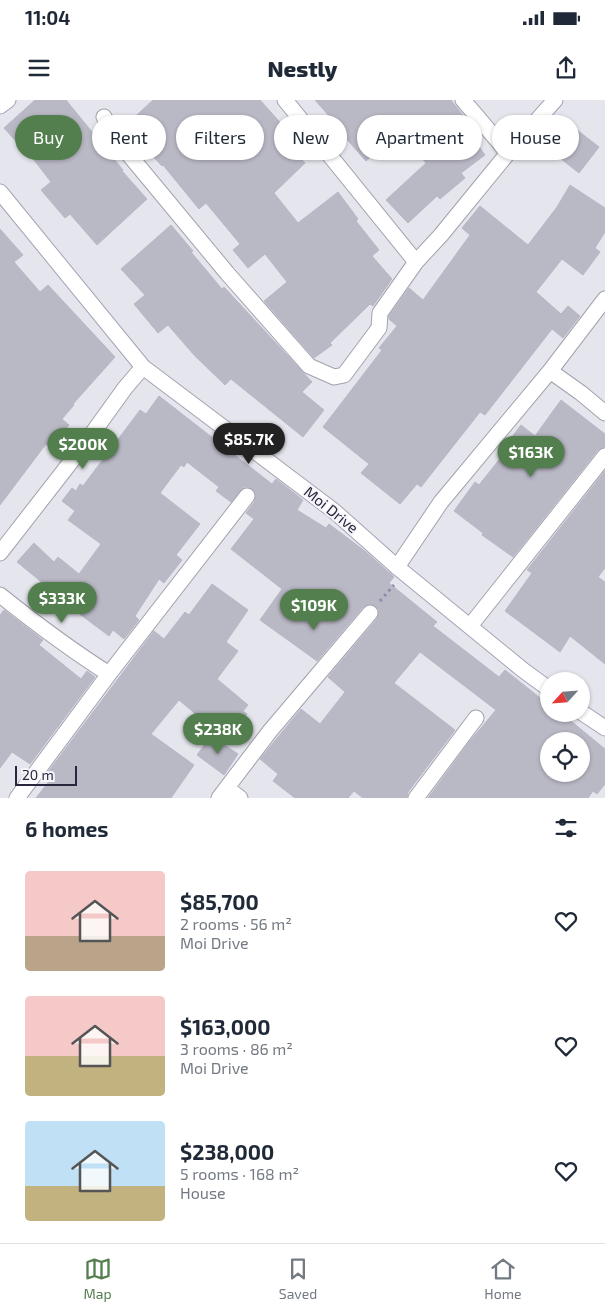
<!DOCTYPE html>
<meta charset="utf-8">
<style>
:root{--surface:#fff;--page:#f6f6f7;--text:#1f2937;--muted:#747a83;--line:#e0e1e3;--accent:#537e4e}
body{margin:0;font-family:"Exo 2",sans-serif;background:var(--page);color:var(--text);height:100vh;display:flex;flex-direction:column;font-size:19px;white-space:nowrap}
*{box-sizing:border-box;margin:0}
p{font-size:16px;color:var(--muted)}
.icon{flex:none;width:28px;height:28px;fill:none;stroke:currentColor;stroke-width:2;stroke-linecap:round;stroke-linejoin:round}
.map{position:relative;height:698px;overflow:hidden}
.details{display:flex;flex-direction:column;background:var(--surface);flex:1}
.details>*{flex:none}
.top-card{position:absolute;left:15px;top:15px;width:575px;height:45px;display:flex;gap:10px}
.needle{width:32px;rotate:244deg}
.tools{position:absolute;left:540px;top:572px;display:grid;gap:10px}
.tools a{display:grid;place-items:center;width:50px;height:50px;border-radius:50%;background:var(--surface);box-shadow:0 1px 4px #0004;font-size:25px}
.scale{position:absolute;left:15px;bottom:12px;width:62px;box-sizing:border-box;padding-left:5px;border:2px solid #2a263e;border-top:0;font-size:14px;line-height:18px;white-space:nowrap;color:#2a263e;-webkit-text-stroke:4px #f6f6fa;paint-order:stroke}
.price{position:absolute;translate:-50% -42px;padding:0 11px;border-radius:18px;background:var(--accent);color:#fff;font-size:16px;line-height:32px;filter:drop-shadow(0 1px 2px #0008)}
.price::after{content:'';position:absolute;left:50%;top:30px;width:15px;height:11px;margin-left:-8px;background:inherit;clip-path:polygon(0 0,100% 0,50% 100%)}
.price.selected{background:#222;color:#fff}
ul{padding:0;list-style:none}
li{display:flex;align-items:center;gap:15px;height:125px;padding:0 25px}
li span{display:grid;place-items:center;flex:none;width:140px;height:100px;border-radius:5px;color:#555}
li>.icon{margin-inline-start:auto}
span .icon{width:60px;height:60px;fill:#fffc;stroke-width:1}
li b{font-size:21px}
h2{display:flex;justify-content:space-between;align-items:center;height:60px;padding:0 25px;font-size:21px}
.tag{padding:0 18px;border-radius:22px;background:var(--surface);box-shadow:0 1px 4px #0004;font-size:18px;line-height:45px}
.tag.selected{background:var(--accent);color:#fff}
.status{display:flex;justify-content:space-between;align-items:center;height:35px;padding:0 25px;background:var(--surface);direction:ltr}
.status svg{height:14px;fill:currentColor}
header{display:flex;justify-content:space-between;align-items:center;height:65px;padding:0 25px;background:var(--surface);font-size:22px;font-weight:800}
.menu{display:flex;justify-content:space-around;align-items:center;height:70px;border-top:1px solid var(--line);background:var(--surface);font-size:14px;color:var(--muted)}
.menu a{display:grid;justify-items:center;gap:2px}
.menu .selected{color:var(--accent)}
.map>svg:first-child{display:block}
.building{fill:#b9b8c5;stroke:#b8b8c7;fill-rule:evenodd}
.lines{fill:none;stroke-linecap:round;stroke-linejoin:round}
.street-casing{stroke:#a2a1ae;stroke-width:17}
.secondary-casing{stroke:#a4a2b5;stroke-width:17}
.path{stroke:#8d88ae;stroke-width:3;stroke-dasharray:2.5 4;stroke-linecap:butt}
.street{stroke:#fff;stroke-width:15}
.secondary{stroke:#fff;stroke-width:15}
.labels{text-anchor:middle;stroke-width:4;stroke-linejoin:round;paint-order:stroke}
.street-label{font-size:15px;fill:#2a263e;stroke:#f6f6fa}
</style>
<div class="status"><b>11:04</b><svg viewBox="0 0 49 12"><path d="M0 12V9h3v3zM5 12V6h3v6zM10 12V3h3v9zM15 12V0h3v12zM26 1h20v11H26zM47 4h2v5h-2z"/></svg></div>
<header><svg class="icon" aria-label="menu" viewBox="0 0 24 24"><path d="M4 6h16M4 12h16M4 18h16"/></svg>Nestly<svg class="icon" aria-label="share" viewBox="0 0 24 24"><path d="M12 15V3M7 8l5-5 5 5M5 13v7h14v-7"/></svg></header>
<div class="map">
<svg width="605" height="698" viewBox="0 0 605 698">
<rect width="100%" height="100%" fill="#e5e6ed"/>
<path class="building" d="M35 0H66L123 70 122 71 147 99 97 145 70 114 65 118 41 90 51 82 24 47 23 49 4 28Z
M153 0H260L286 29 279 35 305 63 274 93 298 123 338 92 358 119 356 121 379 150 372 156 392 179 373 206 370 204 330 243 332 245 314 258 264 201 287 182 265 154 248 168 233 150 240 144 206 103 199 109 163 65 162 66 125 26Z
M315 0H451L469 23 465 27 485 55 461 73 465 78 440 99 437 96 408 123 386 100 426 63 400 31 366 61 343 35 345 34Z
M567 22 599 47 579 73 547 48Z
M570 85 605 108V132L595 148 600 152 583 175 562 159 536 192 561 214 568 206 580 216 563 238 552 229 485 315 480 312 421 387 417 384 400 404 361 373 369 364 323 327 382 250 379 248 397 226 389 219V216L409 188 423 200 470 135 462 128 480 106 528 145 557 107Z
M171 125 193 151 191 152 222 189 224 187 312 282 302 292 324 310 303 337 231 279 225 285 194 255 168 225 158 233 134 204 145 195 121 169Z
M0 129 23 155 14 162 40 192 48 185 115 257 73 304 74 305 62 319 69 325 50 348 46 344 0 405Z
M159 296 272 384 276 379 303 400 297 410 326 428 329 424 366 452 394 477 389 483 437 522 433 526 499 577 505 570 549 605V614H560L566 617 605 649V684L597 694 593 691 588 698H428L470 641 496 610 420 552 394 583 455 630 408 692 407 698H363L354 691 348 698H295L273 681 278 674 260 659 301 609 320 624 345 592 328 577 377 519 379 510 372 504 363 507 317 561 260 520 282 489 231 449 254 419 246 413 255 401V392L249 387H244L231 402 216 391 219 387 187 362 184 367 181 365 160 393 200 424 176 455 182 460 164 483 159 479 135 516 139 520 124 539 113 530 109 536 65 503 66 502 17 462 34 443 54 462 58 457 79 474 101 444 68 420 75 411 62 401 72 388 76 391 80 384 83 386 140 310 146 314ZM549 641H581V674H549Z
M561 300 605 334V347L598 350 513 457 482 435 483 433 454 411 475 382 479 385 506 351 503 349 521 325 535 336Z
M605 371V468L598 477 605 482V564L570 536 560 552 505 511 532 473 527 470Z
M212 484 248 510 226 542 238 551 217 579 248 605 243 611 247 614 226 640 179 600 151 634 194 665 171 698H36L50 680 45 676 154 531 164 539 185 512 189 515Z
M4 510 43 540 39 545 81 579 87 571 95 577 30 664 12 652 0 668V515Z
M211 636 238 654 224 675 197 655Z"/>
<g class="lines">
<defs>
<path id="street" d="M463 0 508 53
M104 17 116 39 227 173 309 266 334 277 344 275 379 228 380 213 416 162 285 0
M416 162 441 135 508 53 555 0
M550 271 605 199
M0 453 84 345 125 288 143 267
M397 467 441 402 550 271 581 293 605 313
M0 495C35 523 71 550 109 574
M470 526 605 356
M227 688 240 698
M17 698 109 574 247 396
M219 698 270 631 370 513
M416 698 476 618"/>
<path id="secondary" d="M0 6 8 0
M0 92 143 267 334 411 397 467 523 570 549 589
M581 612 605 628"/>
</defs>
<use href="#street" class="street-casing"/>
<use href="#secondary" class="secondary-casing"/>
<path class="path" d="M380 501 394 485"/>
<use href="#street" class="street"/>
<use href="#secondary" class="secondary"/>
</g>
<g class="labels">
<g class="street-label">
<text transform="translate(331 410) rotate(39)" y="5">Moi Drive</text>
</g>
</g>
</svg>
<div class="tools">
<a><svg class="needle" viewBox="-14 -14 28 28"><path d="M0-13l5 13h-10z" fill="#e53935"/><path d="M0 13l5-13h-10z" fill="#747a83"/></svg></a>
<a><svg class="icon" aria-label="locate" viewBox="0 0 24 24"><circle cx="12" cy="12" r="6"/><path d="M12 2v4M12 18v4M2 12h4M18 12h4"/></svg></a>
</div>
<div class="scale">20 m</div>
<b class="price selected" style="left:249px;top:365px">$85.7K</b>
<b class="price" style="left:83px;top:370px">$200K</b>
<b class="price" style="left:531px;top:378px">$163K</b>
<b class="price" style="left:62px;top:524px">$333K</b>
<b class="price" style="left:314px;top:531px">$109K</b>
<b class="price" style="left:218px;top:655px">$238K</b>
<div class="top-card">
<a class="tag selected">Buy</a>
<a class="tag">Rent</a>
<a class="tag">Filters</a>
<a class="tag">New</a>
<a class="tag">Apartment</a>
<a class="tag">House</a>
</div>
</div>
<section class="details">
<h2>6 homes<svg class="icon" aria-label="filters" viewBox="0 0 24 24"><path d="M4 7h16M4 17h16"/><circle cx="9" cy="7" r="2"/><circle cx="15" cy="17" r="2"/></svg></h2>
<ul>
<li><span style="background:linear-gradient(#f6c9c9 65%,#b9a48a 0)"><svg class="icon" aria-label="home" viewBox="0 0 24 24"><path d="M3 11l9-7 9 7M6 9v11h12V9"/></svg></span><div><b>$85,700</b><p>2 rooms · 56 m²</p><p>Moi Drive</p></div><svg class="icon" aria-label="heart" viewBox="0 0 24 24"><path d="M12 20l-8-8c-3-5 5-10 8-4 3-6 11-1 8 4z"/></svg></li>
<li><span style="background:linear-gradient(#f6c9c9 60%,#c2b280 0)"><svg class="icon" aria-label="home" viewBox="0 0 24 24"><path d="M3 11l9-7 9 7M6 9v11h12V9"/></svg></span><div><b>$163,000</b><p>3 rooms · 86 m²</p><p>Moi Drive</p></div><svg class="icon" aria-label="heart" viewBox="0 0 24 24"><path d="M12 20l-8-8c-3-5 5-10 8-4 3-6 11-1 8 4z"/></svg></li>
<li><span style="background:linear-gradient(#bfe0f5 65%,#c2b280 0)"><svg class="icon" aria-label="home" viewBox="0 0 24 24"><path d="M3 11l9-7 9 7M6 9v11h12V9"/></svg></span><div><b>$238,000</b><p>5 rooms · 168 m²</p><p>House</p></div><svg class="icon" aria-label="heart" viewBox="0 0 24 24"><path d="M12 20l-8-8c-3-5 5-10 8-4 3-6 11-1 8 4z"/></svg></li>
</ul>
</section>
<nav class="menu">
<a class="selected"><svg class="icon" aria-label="map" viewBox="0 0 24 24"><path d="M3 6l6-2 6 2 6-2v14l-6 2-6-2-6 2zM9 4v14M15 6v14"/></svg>Map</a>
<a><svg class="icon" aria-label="saved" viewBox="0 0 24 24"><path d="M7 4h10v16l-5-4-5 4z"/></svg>Saved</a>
<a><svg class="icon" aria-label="home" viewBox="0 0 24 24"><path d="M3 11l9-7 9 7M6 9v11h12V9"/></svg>Home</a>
</nav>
